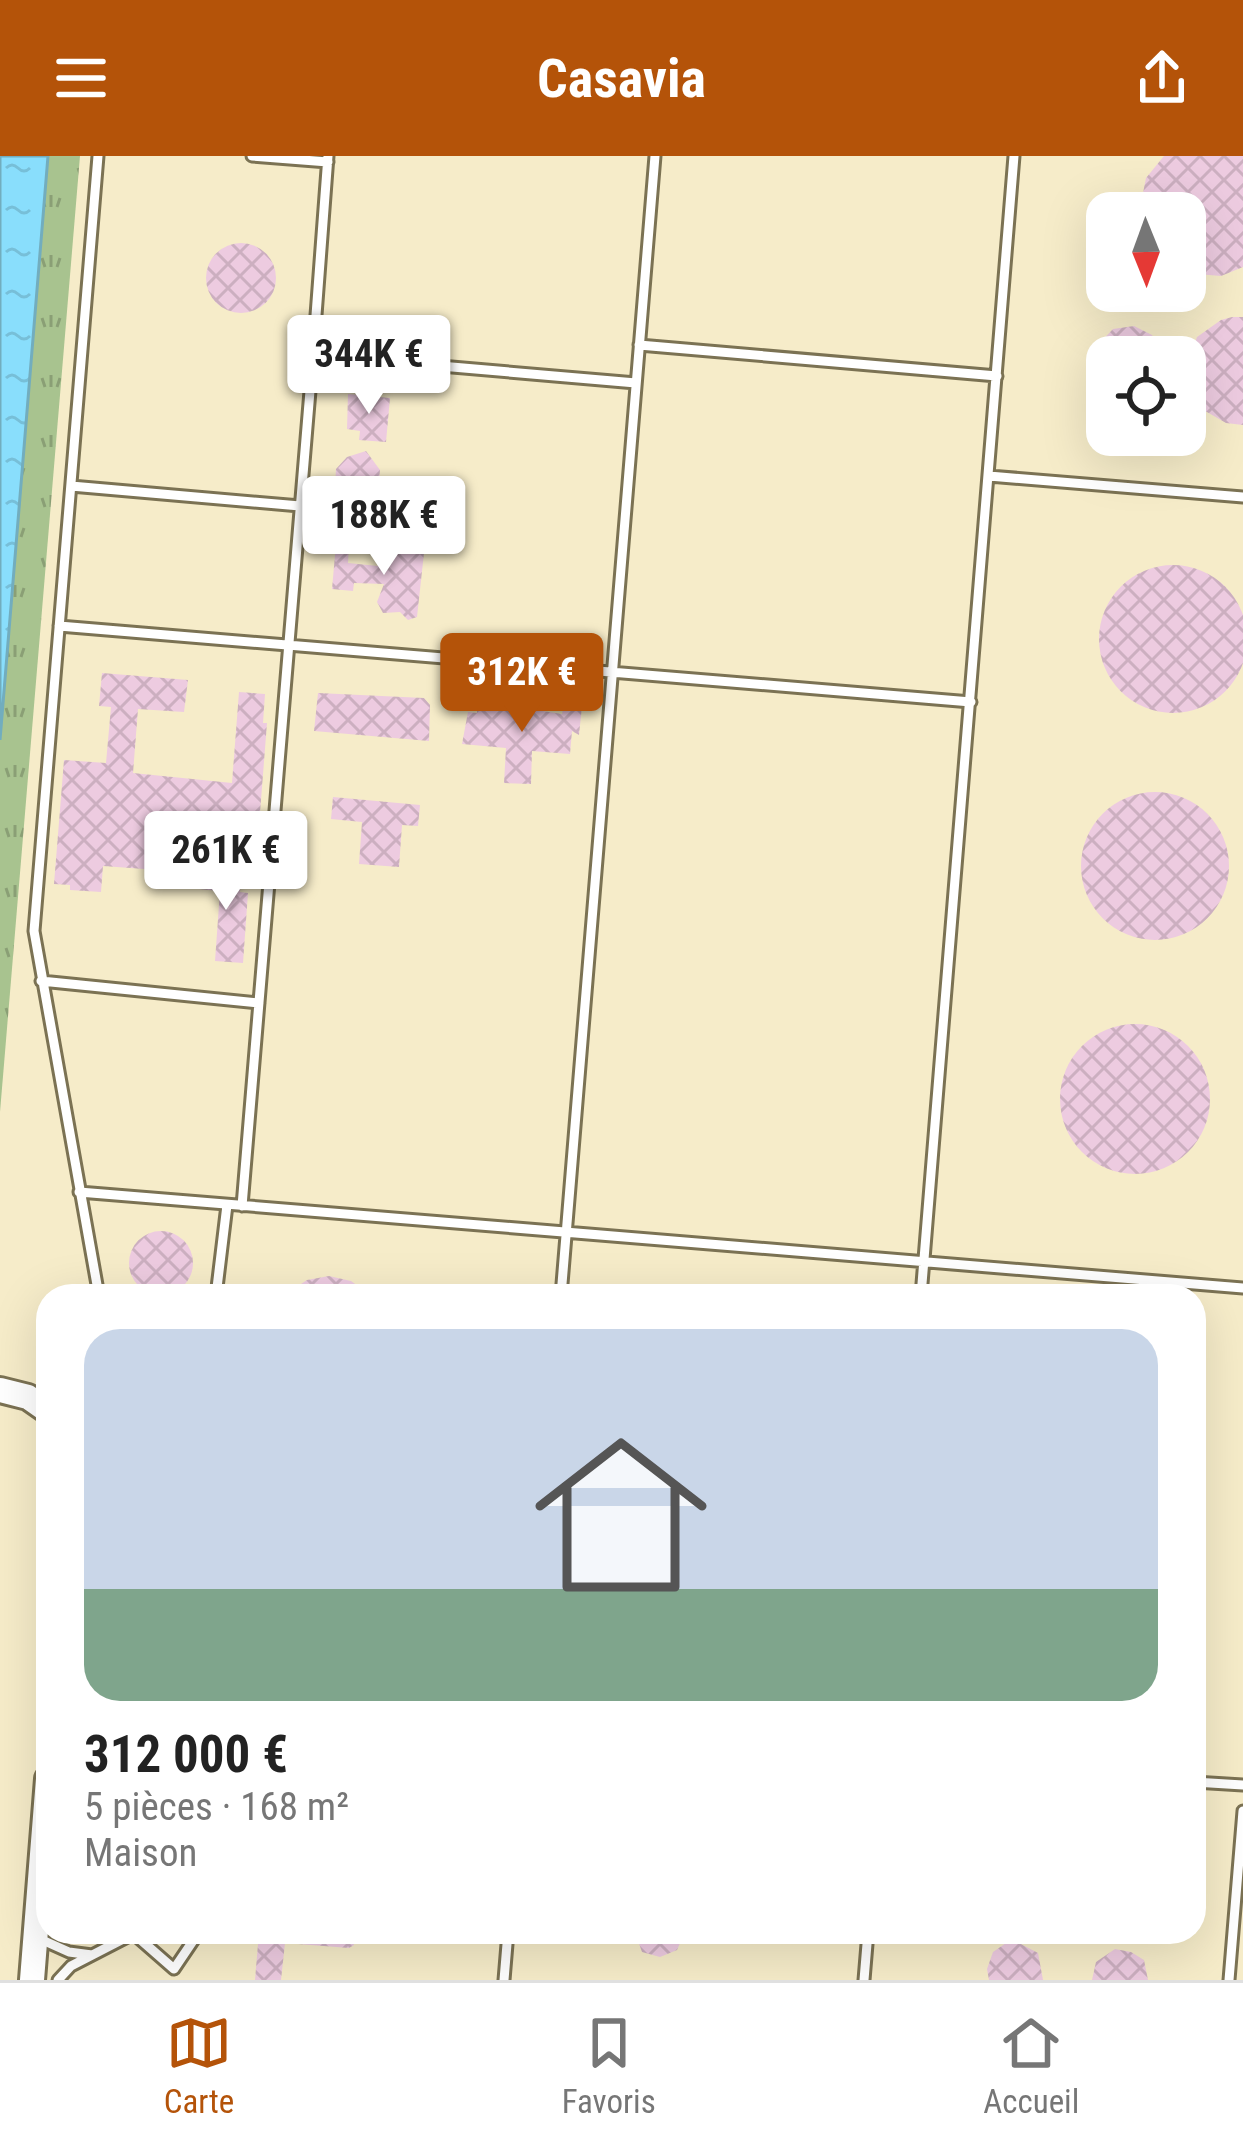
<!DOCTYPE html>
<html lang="fr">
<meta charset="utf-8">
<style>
:root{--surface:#fff;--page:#f2f2f2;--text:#222;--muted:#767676;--line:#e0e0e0;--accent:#b45309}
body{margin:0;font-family:"Roboto Condensed",sans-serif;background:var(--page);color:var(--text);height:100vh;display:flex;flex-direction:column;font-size:45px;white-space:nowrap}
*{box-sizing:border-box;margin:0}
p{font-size:39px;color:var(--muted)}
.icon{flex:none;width:66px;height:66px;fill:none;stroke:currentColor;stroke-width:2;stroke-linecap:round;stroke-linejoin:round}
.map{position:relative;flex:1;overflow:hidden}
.side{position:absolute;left:36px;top:1128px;width:1170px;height:660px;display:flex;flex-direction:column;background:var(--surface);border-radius:36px;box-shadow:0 12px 48px #0002}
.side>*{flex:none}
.needle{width:78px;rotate:179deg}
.buttons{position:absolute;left:1086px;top:36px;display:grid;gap:24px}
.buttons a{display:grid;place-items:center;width:120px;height:120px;border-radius:24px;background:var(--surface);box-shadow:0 12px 48px #0002;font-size:60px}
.price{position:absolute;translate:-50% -102px;padding:0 27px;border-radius:12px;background:#fff;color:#222;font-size:39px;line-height:78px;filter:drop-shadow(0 3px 6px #0008)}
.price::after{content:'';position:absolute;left:50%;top:72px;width:36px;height:27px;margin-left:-18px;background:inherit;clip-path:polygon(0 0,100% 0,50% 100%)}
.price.on{background:var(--accent);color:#fff}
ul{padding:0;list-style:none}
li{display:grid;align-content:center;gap:24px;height:636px;padding:0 48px}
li+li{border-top:3px solid var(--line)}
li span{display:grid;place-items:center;height:372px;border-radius:36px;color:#555}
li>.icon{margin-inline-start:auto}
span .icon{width:216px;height:216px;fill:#fffc;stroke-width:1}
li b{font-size:51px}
header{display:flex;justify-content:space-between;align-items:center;height:156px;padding:0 48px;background:var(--accent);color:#fff;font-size:54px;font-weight:700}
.dock{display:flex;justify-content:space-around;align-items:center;height:168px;border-top:3px solid var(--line);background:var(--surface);font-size:33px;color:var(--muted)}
.dock a{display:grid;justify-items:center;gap:6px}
.dock .on{color:var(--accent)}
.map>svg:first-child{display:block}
.grass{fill:url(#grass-tufts)}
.water{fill:url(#water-ripples);stroke:#72adbe;stroke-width:3}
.building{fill:url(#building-cross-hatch)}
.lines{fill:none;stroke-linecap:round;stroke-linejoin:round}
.service-casing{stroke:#7b7253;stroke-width:15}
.secondary-casing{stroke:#7b7253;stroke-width:30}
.service{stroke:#fff;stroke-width:9}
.secondary{stroke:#fff;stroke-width:24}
</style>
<header><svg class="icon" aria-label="menu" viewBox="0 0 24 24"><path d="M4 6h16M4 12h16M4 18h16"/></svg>Casavia<svg class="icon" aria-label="share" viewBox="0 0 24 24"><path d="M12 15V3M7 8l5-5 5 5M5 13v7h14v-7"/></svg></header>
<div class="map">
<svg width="1243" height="1824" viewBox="0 0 1243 1824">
<defs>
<pattern id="grass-tufts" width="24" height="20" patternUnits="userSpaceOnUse" patternTransform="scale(3)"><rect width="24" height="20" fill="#a8c38f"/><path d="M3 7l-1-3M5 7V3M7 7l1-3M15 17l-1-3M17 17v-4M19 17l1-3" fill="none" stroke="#8a9f75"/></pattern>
<pattern id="water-ripples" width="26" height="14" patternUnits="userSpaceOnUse" patternTransform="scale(3)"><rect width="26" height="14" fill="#89defc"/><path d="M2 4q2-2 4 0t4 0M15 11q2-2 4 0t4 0" fill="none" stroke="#77bfd8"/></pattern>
<pattern id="building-cross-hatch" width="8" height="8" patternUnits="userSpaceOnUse" patternTransform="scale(3)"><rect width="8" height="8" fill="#edcbe0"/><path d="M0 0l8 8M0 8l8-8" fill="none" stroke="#ccafc0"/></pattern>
</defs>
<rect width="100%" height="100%" fill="#f6ecc9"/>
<path class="grass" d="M48 0H80L0 956V584Z"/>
<path class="water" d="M0 0H48L0 584Z"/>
<path class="building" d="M1164 0H1243V111L1221 120 1185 117V57H1139L1146 22Z
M206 122a35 35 0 1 1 70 0a35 35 0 1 1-70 0Z
M1232 161H1243V269L1226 267 1200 252 1192 240 1186 215 1197 181 1221 164Z
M1134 170 1152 179 1166 201H1107V238L1093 211 1095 192 1113 173Z
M348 238 390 242 386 286 359 284 360 275 347 273Z
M366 295 380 314 378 336 395 339 409 348 421 341 431 343 437 354 432 366 418 370 407 362 388 368 377 359 375 341 356 346 341 339 335 330 336 313 347 301Z
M336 388 349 389 348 407 378 410 379 393 424 397 417 461 408 464 400 456 383 457 377 446 384 428 354 427 353 435 332 433Z
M1099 483a74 74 0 1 1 148 0a74 74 0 1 1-148 0Z
M102 517 188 524 184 556 138 553 133 617 232 627 239 536 265 538 263 567H267L260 657H256L255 667 176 659 171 715 103 710 101 736 70 734V729L54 728 64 604 106 607 111 551 99 550Z
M318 537 424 542 430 549 429 585 314 575Z
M496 548 562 558 564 549 582 550 579 579 572 575 570 598 532 595 531 628 504 627 506 592 462 588 468 556 477 557V549Z
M1081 710a74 74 0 1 1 148 0a74 74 0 1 1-148 0Z
M333 641 420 649 418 670 402 669 399 711 359 708 362 666 331 663Z
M189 715 241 719 240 736 248 737 243 807 215 805 220 735 188 732Z
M1060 943a75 75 0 1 1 150 0a75 75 0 1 1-150 0Z
M129 1107a32 32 0 1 1 64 0a32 32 0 1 1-64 0Z
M329 1120 351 1125 372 1140H283L307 1124Z
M259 1776H350L354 1789 349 1792 285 1787 281 1824H255Z
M635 1776H685L677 1794 660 1801 642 1796Z
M1017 1786 1038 1797 1043 1824H989L987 1813 993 1796 1006 1787Z
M1115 1793 1131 1796 1144 1804 1148 1824H1092L1096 1806Z"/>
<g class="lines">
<defs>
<path id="service" d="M98 0 34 775 99 1140
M252 0 328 6
M328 0 313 199 636 227
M639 189 997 220
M989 320 1243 341
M71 330 300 350
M59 470 971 546
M41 825 259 847
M79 1036 1243 1132
M242 1050 313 199
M216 1140 227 1049
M561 1140 655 0
M921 1140 1014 0
M1194 1626 1243 1629
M124 1776 134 1778 174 1813 199 1776
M40 1783 69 1796 92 1799
M58 1824 71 1810 133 1778
M504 1824 508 1776
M864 1824 868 1776
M1229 1824 1243 1655"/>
<path id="secondary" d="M0 1234 28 1241 48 1255
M32 1824 48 1623"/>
</defs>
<use href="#service" class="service-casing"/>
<use href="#secondary" class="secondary-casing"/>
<use href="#service" class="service"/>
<use href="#secondary" class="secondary"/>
</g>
</svg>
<div class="buttons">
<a><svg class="needle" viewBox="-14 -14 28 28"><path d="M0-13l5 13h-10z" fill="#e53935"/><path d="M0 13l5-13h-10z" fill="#767676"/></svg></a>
<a><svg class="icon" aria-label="locate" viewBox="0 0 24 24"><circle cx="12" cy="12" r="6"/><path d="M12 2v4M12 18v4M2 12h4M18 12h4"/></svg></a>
</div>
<b class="price" style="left:369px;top:261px">344K €</b>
<b class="price" style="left:384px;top:422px">188K €</b>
<b class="price on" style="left:522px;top:579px">312K €</b>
<b class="price" style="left:226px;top:757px">261K €</b>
<section class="side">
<ul>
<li><span style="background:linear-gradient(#c9d6e8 70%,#7fa58c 0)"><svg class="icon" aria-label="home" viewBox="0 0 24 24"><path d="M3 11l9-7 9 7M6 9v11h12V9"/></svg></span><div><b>312 000 €</b><p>5 pièces · 168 m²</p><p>Maison</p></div></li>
</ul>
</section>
</div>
<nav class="dock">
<a class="on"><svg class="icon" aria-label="map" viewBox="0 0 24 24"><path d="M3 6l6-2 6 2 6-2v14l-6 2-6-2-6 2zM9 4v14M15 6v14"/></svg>Carte</a>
<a><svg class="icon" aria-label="saved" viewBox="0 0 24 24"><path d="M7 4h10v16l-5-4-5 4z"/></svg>Favoris</a>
<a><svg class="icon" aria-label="home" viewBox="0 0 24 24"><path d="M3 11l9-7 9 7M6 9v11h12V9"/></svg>Accueil</a>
</nav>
